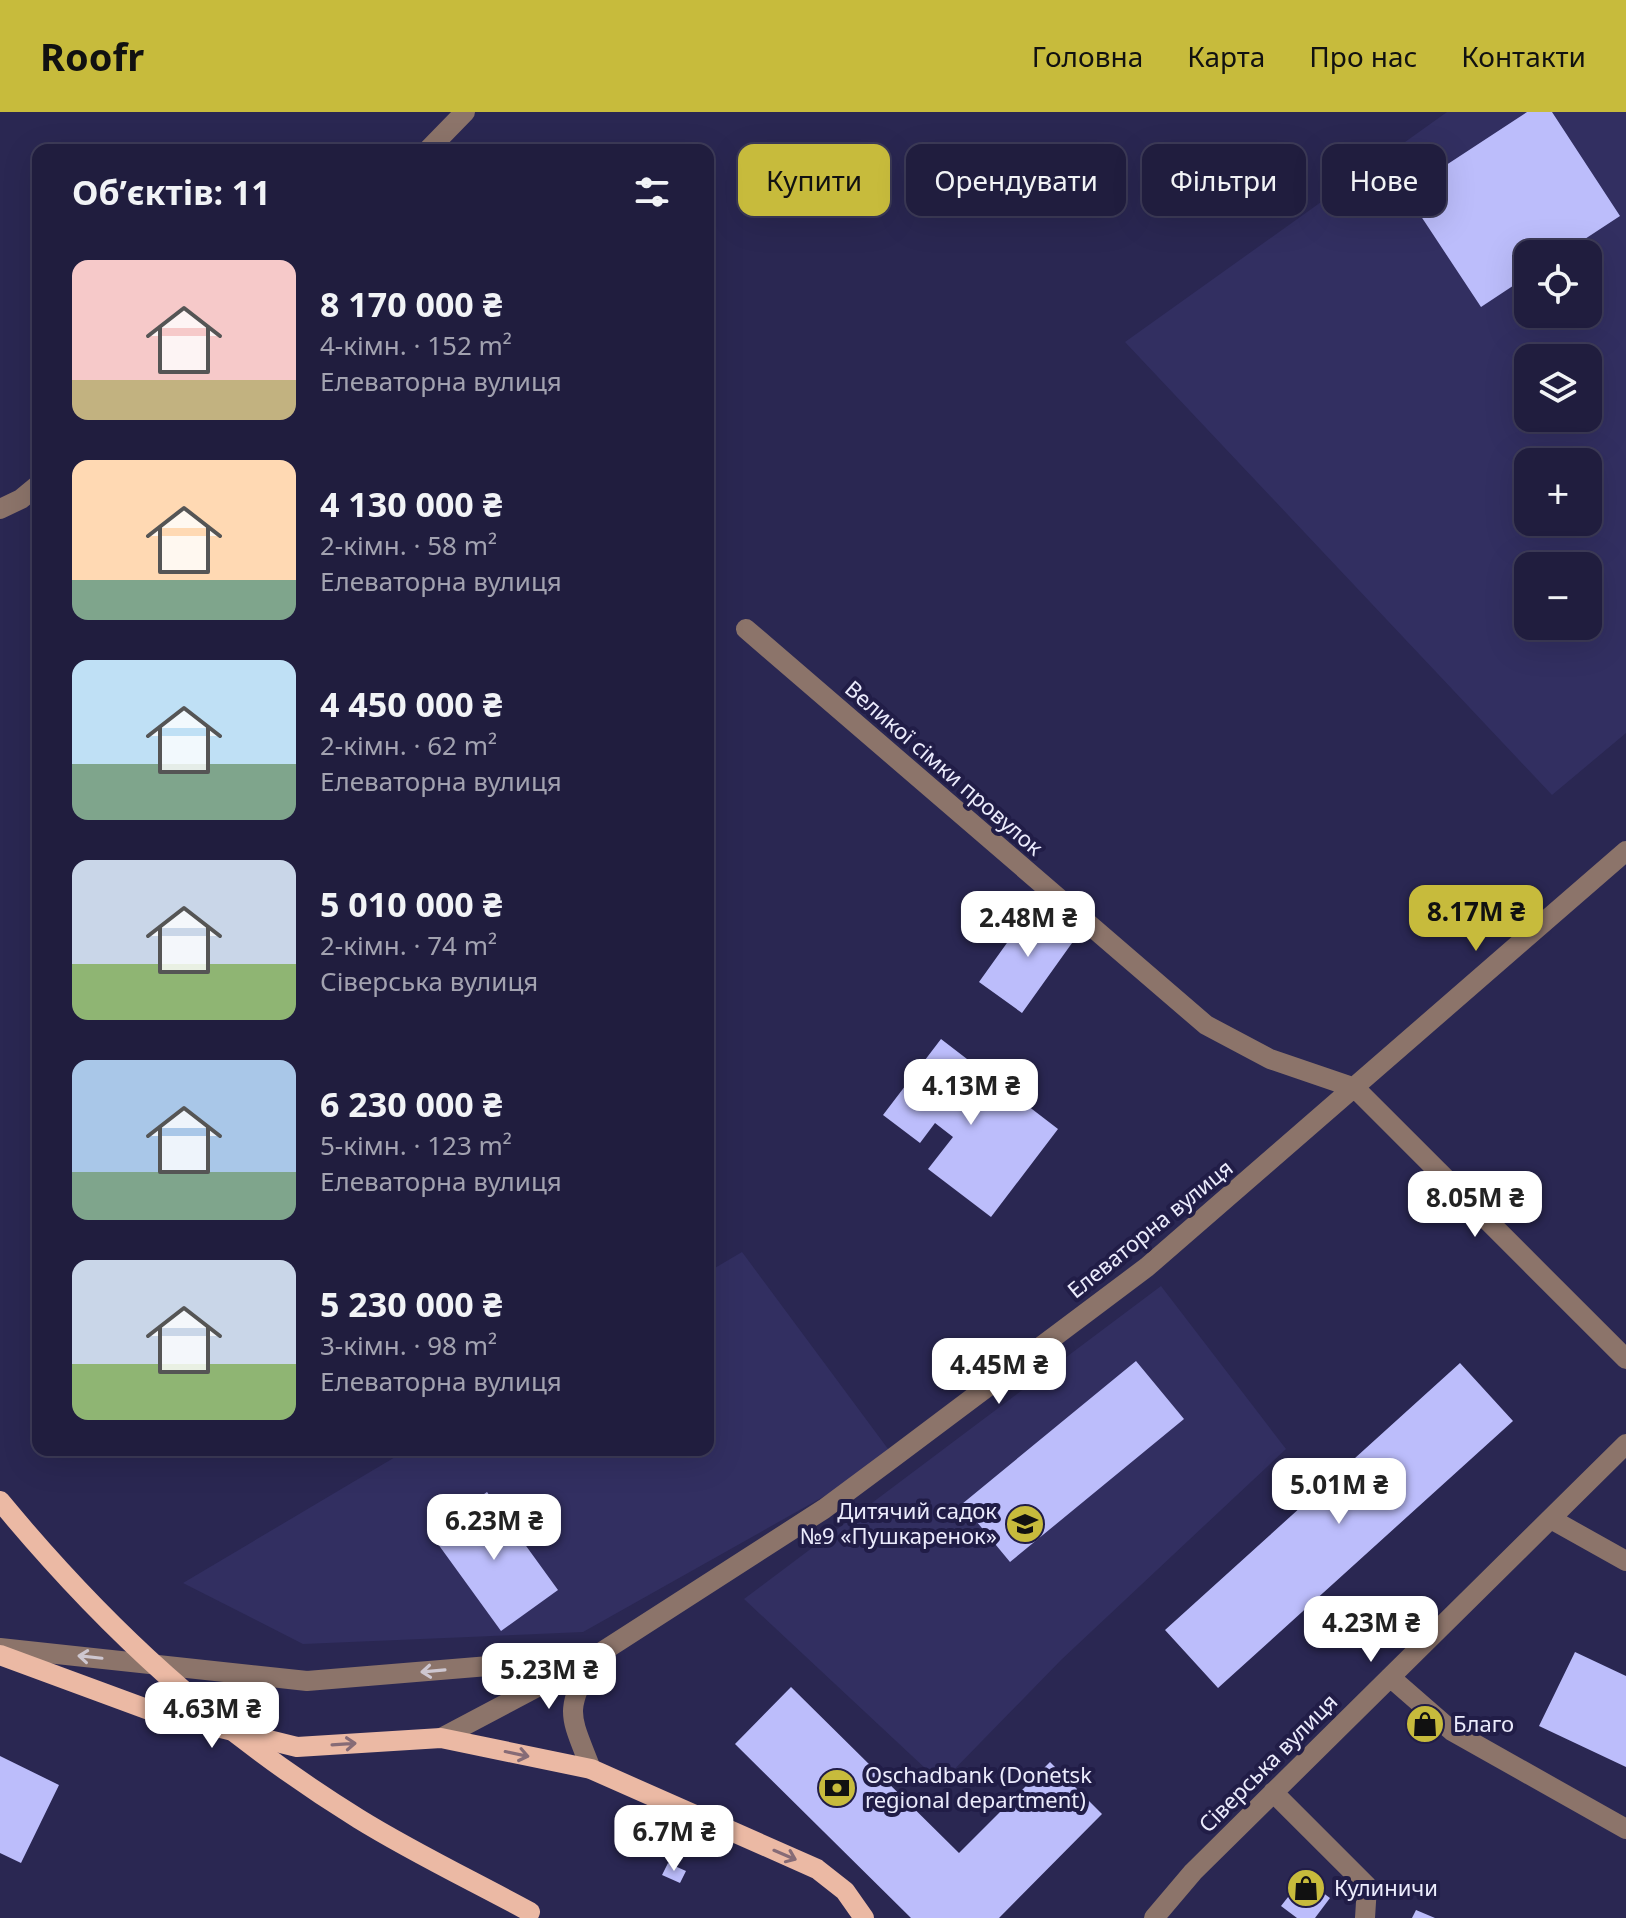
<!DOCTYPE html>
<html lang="uk">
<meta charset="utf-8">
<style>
:root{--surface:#201d3e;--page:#282645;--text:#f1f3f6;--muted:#a2a2b0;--line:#3d3b58;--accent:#c7bb3c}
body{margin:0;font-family:"Noto Sans",sans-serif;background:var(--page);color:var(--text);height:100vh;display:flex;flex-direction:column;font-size:30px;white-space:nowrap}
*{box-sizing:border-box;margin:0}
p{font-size:26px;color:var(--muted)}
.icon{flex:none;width:44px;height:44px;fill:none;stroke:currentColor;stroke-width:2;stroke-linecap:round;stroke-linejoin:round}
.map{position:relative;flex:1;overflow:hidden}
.side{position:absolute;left:32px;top:32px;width:682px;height:1312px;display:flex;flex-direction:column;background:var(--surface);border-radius:16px;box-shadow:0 8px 32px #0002,0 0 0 2px var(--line)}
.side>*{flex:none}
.banner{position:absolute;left:738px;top:32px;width:760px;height:72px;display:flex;gap:16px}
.buttons{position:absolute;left:1514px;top:128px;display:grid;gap:16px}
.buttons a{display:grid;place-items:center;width:88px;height:88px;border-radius:16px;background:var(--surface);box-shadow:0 8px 32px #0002,0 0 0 2px var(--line);font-size:40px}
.price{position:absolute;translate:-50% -68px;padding:0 18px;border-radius:16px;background:#fff;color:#222;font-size:26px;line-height:52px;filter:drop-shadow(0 2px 4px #0008)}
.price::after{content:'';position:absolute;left:50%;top:48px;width:24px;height:18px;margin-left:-12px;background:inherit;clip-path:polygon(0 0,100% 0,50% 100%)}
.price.on{background:var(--accent);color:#111}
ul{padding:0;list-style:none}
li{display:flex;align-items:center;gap:24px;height:200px;padding:0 40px}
li span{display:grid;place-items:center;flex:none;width:224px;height:160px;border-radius:16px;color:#555}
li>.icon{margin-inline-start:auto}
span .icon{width:96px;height:96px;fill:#fffc;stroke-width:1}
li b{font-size:34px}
h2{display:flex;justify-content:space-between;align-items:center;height:96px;padding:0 40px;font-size:34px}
.chip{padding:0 28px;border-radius:16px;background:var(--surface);box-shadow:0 8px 32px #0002,0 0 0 2px var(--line);font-size:28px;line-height:72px}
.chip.on{background:var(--accent);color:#111}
header{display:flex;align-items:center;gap:48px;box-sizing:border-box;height:112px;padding:0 40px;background:var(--accent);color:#111}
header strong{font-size:38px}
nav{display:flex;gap:44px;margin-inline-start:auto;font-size:28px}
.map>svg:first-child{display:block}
.built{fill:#322f61;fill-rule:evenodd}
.building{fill:#bcbdfb}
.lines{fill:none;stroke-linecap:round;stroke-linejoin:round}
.minor{stroke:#8c746a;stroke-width:20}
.major{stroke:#ebb9a4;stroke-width:20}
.major-bridge{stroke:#ebb9a4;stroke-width:20}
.oneway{stroke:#cec7d0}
.oneway2{stroke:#866b76}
.labels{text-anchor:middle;stroke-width:8;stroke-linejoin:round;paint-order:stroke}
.street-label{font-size:22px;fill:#ebebfc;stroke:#211d47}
.poi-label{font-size:22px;fill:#ebebfc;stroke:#211d47;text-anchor:start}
</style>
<header>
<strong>Roofr</strong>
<nav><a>Головна</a><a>Карта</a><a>Про нас</a><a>Контакти</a></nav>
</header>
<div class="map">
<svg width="1626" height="1806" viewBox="0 0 1626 1806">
<rect width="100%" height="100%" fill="#2a2752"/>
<path class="built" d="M1447 0H1626V621L1552 683 1125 230ZM1528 142H1588V202H1528ZM1528 246H1588V306H1528ZM1528 350H1588V410H1528ZM1528 454H1588V514H1528Z
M742 1140 894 1345 583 1520 303 1532 183 1471 407 1338H708V1160Z
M1161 1174 1286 1337 1061 1548 941 1671 744 1487Z"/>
<path class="building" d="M1527 0H1552L1620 104 1562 142H1528V164L1481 195 1405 80Z
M1034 793 1077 824 1022 901 979 870Z
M941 927 1058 1017 991 1105 928 1057 953 1025 935 1011 920 1031 883 1003Z
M1136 1249 1184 1307 1010 1450 962 1392Z
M1460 1251 1513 1309 1218 1576 1165 1518Z
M487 1380 558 1478 501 1519 430 1421Z
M1575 1540 1626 1564V1655L1539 1614Z
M791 1575 959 1741 1050 1650 1102 1702 999 1806H911L735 1632Z
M0 1644 59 1673 21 1751 0 1741Z
M668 1751 686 1759 680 1771 662 1763Z
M1303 1766 1330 1786 1315 1806H1297L1281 1794Z
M1416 1798 1435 1806H1412Z"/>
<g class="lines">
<path class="minor" d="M428 38 465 0
M0 397 21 387 38 373
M746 517 1206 913 1270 947 1355 976 1626 1247
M1551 1407 1626 1449
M0 1536 307 1569 586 1546
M1390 1565 1452 1619 1626 1717
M441 1626 594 1545 824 1397 894 1345 1147 1155 1626 739
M591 1657C569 1600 564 1601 594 1545
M1273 1680 1367 1774 1365 1806
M1154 1806 1193 1760 1626 1332"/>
<path class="major" d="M0 1543 152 1599 297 1635 441 1626 591 1657 817 1757 845 1779 864 1806"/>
<path class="major-bridge" d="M0 1389C106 1517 217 1619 359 1707 414 1741 473 1769 530 1800"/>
</g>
<defs><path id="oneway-shaft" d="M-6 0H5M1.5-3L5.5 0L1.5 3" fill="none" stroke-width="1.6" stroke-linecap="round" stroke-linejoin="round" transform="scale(2)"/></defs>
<g class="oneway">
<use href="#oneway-shaft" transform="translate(90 1545) rotate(-174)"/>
<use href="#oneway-shaft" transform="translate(433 1559) rotate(175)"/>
</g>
<g class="oneway2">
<use href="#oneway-shaft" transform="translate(344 1632) rotate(-4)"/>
<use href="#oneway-shaft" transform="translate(517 1642) rotate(12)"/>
<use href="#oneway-shaft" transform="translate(785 1743) rotate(23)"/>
</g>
<defs>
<symbol id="school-disc" viewBox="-11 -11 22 22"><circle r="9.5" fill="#c7bb3c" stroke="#211d47"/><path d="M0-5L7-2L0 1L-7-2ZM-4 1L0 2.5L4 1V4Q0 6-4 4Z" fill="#111"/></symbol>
<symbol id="shop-disc" viewBox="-11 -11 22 22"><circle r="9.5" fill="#c7bb3c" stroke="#211d47"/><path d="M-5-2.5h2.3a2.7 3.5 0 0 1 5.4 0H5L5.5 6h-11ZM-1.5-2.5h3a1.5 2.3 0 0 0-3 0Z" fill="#111"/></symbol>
<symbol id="bank-disc" viewBox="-11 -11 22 22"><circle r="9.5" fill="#c7bb3c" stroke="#211d47"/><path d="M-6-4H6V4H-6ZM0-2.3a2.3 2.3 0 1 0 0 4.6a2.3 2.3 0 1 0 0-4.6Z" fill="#111"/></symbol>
</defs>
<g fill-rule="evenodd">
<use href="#school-disc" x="1003" y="1390" width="44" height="44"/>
<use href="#shop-disc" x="1403" y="1590" width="44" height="44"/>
<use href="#bank-disc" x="815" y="1654" width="44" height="44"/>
<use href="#shop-disc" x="1284" y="1754" width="44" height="44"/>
</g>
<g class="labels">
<g class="street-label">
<text transform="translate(944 656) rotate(41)" y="8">Великої сімки провулок</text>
<text transform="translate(1150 1117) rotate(-39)" y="8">Елеваторна вулиця</text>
<text transform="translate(1268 1651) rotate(-45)" y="8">Сіверська вулиця</text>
</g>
<g class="poi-label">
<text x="997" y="1407" text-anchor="end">Дитячий садок<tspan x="997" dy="25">№9 «Пушкаренок»</tspan></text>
<text x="1453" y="1620">Благо</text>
<text x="865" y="1671">Oschadbank (Donetsk<tspan x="865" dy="25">regional department)</tspan></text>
<text x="1334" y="1784">Кулиничи</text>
</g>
</g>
</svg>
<div class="buttons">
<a><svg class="icon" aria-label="locate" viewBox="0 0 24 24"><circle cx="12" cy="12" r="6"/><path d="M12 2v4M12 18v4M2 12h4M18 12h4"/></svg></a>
<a><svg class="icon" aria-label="layers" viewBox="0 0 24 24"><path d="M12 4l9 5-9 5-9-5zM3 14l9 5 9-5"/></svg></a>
<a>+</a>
<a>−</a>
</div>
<b class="price on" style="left:1476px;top:841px">8.17M ₴</b>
<b class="price" style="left:1028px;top:847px">2.48M ₴</b>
<b class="price" style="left:971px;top:1015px">4.13M ₴</b>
<b class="price" style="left:1475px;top:1127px">8.05M ₴</b>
<b class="price" style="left:999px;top:1294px">4.45M ₴</b>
<b class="price" style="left:1339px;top:1414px">5.01M ₴</b>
<b class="price" style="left:494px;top:1450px">6.23M ₴</b>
<b class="price" style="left:1371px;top:1552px">4.23M ₴</b>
<b class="price" style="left:549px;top:1599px">5.23M ₴</b>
<b class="price" style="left:212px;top:1638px">4.63M ₴</b>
<b class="price" style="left:674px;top:1761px">6.7M ₴</b>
<div class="banner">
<a class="chip on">Купити</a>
<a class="chip">Орендувати</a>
<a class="chip">Фільтри</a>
<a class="chip">Нове</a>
</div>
<section class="side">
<h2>Об’єктів: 11<svg class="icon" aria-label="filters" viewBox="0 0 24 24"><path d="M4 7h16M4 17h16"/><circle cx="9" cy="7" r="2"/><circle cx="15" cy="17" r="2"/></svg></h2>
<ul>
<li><span style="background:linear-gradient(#f6c9c9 75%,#c2b280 0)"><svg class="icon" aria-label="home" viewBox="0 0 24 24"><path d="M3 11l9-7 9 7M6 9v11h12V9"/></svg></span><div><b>8 170 000 ₴</b><p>4-кімн. · 152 m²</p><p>Елеваторна вулиця</p></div></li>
<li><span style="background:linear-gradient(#ffd9b3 75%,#7fa58c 0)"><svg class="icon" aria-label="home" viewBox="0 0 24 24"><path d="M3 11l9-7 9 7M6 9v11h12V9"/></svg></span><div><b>4 130 000 ₴</b><p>2-кімн. · 58 m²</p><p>Елеваторна вулиця</p></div></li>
<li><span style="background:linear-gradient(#bfe0f5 65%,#7fa58c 0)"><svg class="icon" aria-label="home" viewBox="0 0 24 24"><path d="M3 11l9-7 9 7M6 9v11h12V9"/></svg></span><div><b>4 450 000 ₴</b><p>2-кімн. · 62 m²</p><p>Елеваторна вулиця</p></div></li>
<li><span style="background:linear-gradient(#c9d6e8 65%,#8fb573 0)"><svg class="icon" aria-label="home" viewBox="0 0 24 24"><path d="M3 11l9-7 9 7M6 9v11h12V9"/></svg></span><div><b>5 010 000 ₴</b><p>2-кімн. · 74 m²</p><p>Сіверська вулиця</p></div></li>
<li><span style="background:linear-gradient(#a9c7e8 70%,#7fa58c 0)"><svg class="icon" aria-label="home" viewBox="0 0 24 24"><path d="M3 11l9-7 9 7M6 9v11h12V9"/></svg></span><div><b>6 230 000 ₴</b><p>5-кімн. · 123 m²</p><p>Елеваторна вулиця</p></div></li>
<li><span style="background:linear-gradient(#c9d6e8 65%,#8fb573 0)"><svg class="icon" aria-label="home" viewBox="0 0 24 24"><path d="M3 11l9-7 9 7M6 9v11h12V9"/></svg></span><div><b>5 230 000 ₴</b><p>3-кімн. · 98 m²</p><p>Елеваторна вулиця</p></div></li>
</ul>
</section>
</div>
